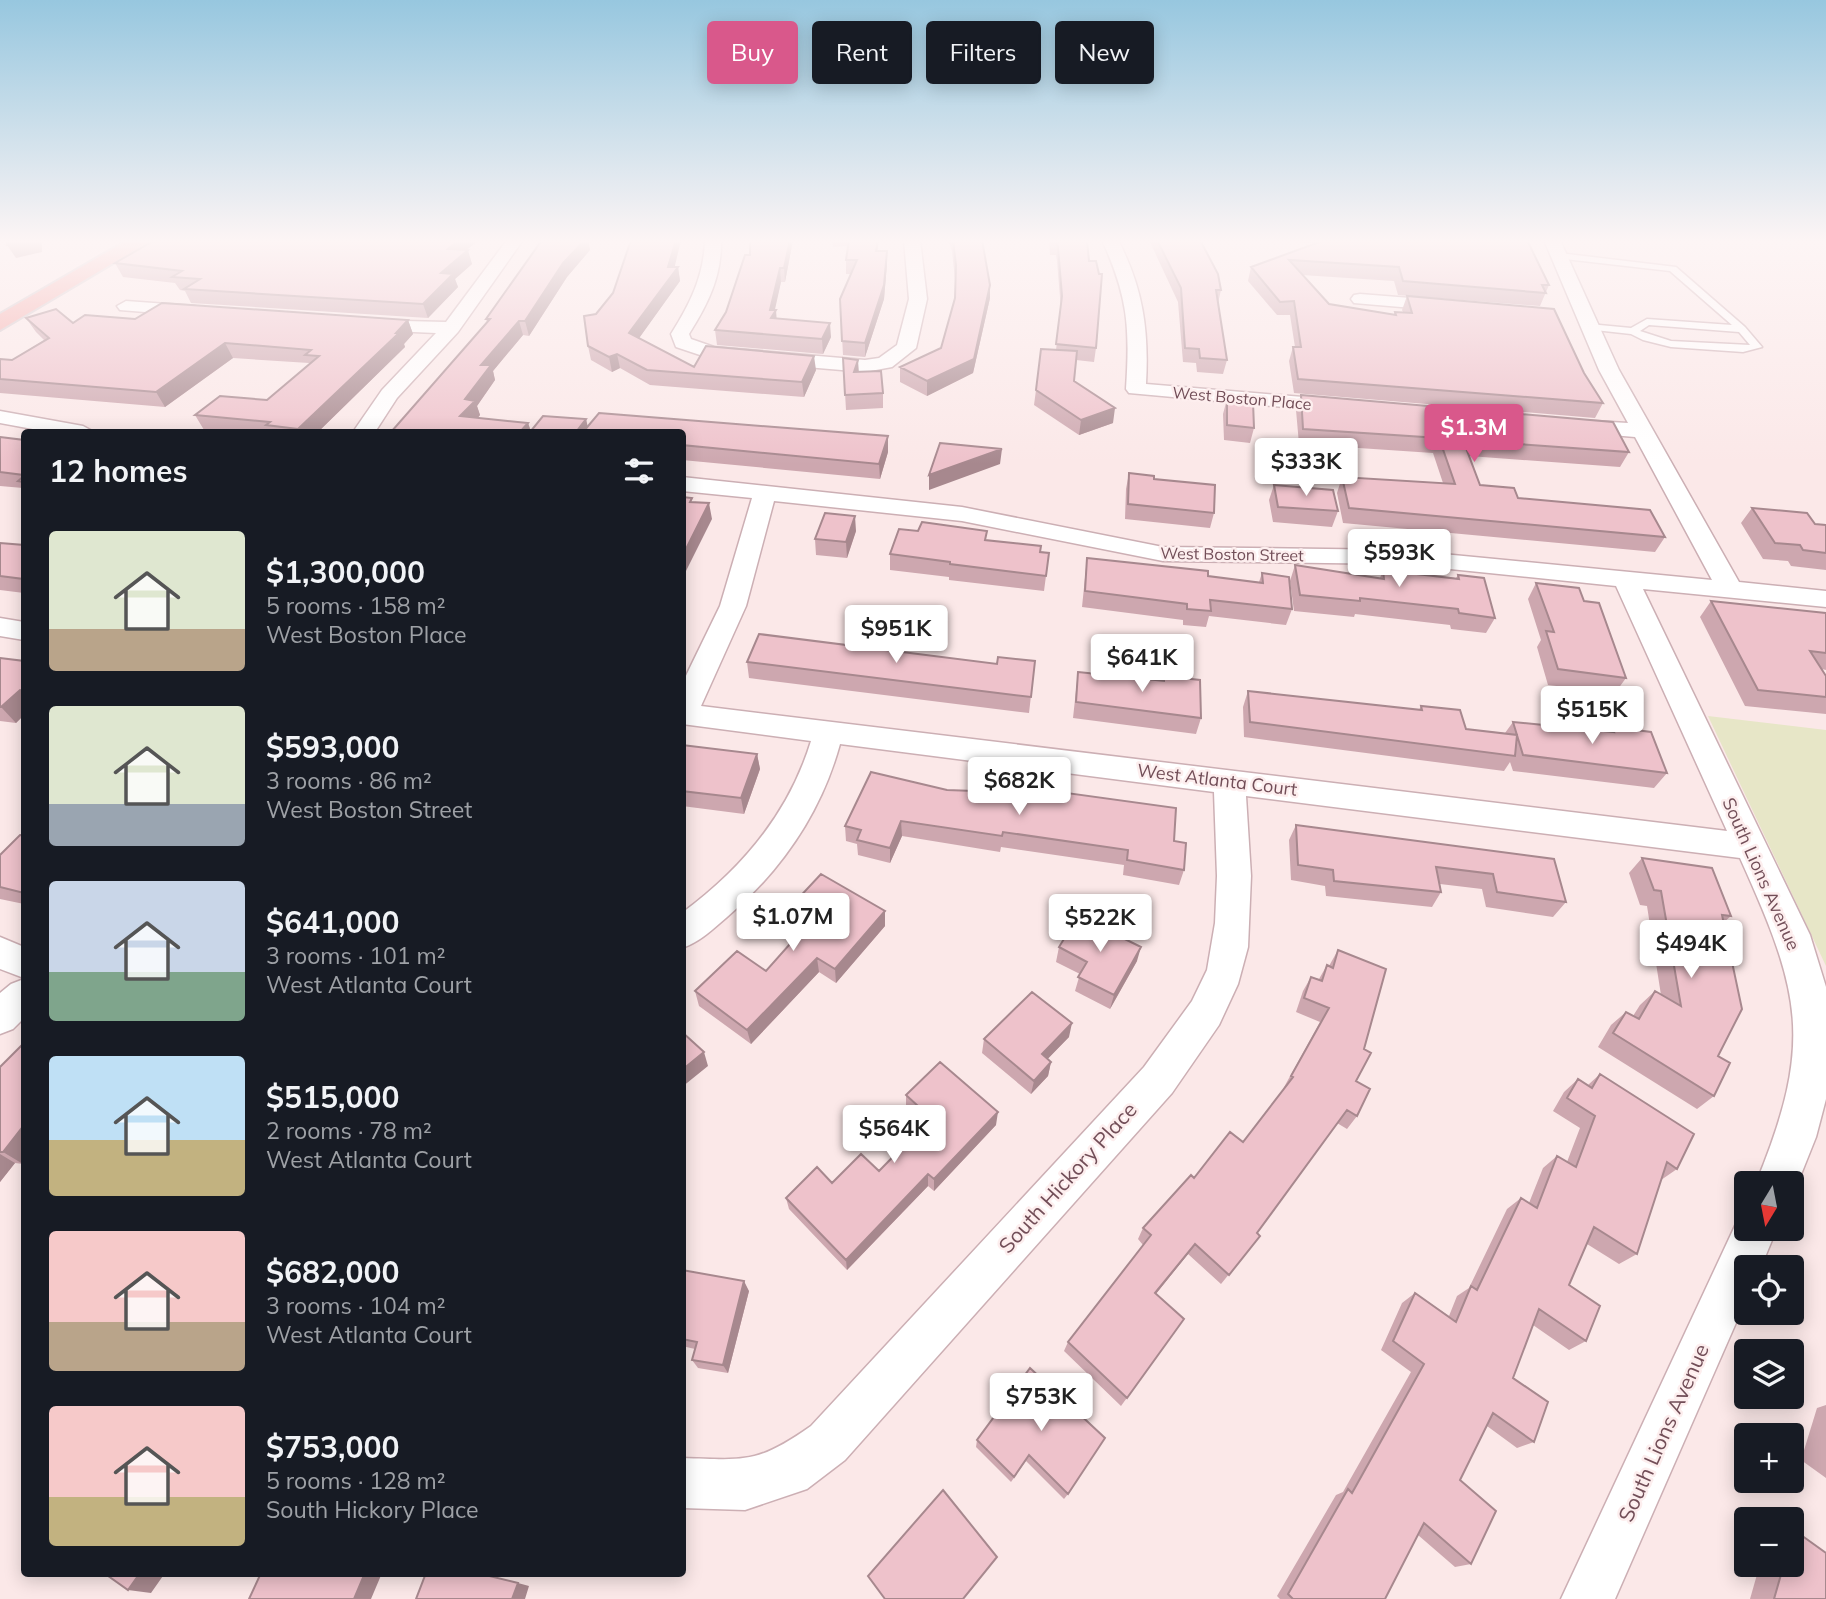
<!DOCTYPE html>
<meta charset="utf-8">
<style>
:root{--surface:#171b24;--page:#20242c;--text:#f1f3f6;--muted:#9ea1a6;--accent:#d9588b}
body{margin:0;font-family:Mulish,sans-serif;background:var(--page);color:var(--text);height:100vh;display:flex;flex-direction:column;font-size:26px;white-space:nowrap}
*{box-sizing:border-box;margin:0}
p{font-size:23px;color:var(--muted)}
.icon{flex:none;width:38px;height:38px;fill:none;stroke:currentColor;stroke-width:2;stroke-linecap:round;stroke-linejoin:round}
.map{position:relative;flex:1;overflow:hidden}
.panel{position:absolute;left:21px;top:429px;width:665px;height:1148px;display:flex;flex-direction:column;background:var(--surface);border-radius:7px;box-shadow:0 4px 18px #0003}
.panel>*{flex:none}
.hud{position:absolute;left:707px;top:21px;width:665px;height:63px;display:flex;gap:14px}
.needle{width:46px;rotate:190deg}
.tools{position:absolute;left:1734px;top:1171px;display:grid;gap:14px}
.tools a{display:grid;place-items:center;width:70px;height:70px;border-radius:7px;background:var(--surface);box-shadow:0 4px 18px #0003;font-size:35px}
.price{position:absolute;translate:-50% -60px;padding:0 16px;border-radius:7px;background:#fff;color:#222;font-size:23px;line-height:46px;filter:drop-shadow(0 2px 4px #0008)}
.price::after{content:'';position:absolute;left:50%;top:42px;width:21px;height:16px;margin-left:-10px;background:inherit;clip-path:polygon(0 0,100% 0,50% 100%)}
.price.current{background:var(--accent);color:#fff}
ul{padding:0;list-style:none}
li{display:flex;align-items:center;gap:21px;height:175px;padding:0 28px}
li span{display:grid;place-items:center;flex:none;width:196px;height:140px;border-radius:7px;color:#555}
li>.icon{margin-inline-start:auto}
span .icon{width:84px;height:84px;fill:#fffc;stroke-width:1}
li b{font-size:30px}
h2{display:flex;justify-content:space-between;align-items:center;height:84px;padding:0 28px;font-size:30px}
.chip{padding:0 24px;border-radius:7px;background:var(--surface);box-shadow:0 4px 18px #0003;font-size:24px;line-height:63px}
.chip.current{background:var(--accent);color:#fff}
.map>svg:first-child{display:block}
.green{fill:#e7e6c7}
.lines{fill:none;stroke-linecap:round;stroke-linejoin:round}
.service-casing{stroke:#ccafb4;stroke-width:3}
.minor-casing{stroke:#ccafb4;stroke-width:3}
.primary-casing{stroke:#d2c6ca;stroke-width:4}
.service{fill:#fff;fill-rule:evenodd}
.minor{fill:#fff;fill-rule:evenodd}
.primary{fill:#f3a7a6;fill-rule:evenodd}
.wall{fill:#cda7af}
.shaded-wall{fill:#a7888e}
.building{fill:#eec2cb;stroke:#a7888e;stroke-width:2}
.labels{text-anchor:middle;stroke-width:5;stroke-linejoin:round;paint-order:stroke}
.far-street-label{font-size:16px;fill:#724e58;stroke:#fdeeee}
.street-label{font-size:18px;fill:#724e58;stroke:#fdeeee}
.near-street-label{font-size:21px;fill:#724e58;stroke:#fdeeee}
</style>
<div class="map">
<svg width="1826" height="1599" viewBox="0 0 1826 1599">
<rect width="100%" height="100%" fill="#fbe8e8"/>
<path class="green" d="M1708 716 1826 730V966Z"/>
<g class="lines">
<defs>
<path id="service" d="M1559 253 1676 267 1745 327 1762 347 1743 352 1671 347 1643 340 1631 334 1586 329V325L1589 324 1631 328 1647 319 1732 325 1670 271 1556 258 1555 256ZM1649 325 1739 332 1750 345 1671 341 1640 331Z"/>
<path id="minor" d="M507 240H523L458 332 397 398 375 432H353L382 390 436 333 369 330 362 328 360 324 362 320 446 322Z
M705 240H721C722 276 708 304 689 334L691 339 714 347 865 360 879 358 897 345 909 299 904 240H920L927 299 916 348 892 367 865 372 712 359 676 347 671 334C690 304 704 276 705 240Z
M1102 240H1118C1143 288 1149 330 1146 384L1339 400 1349 406 1339 412 1129 393 1126 389C1130 327 1128 297 1102 240Z
M1544 240H1560L1619 370 1739 582 1826 591V607L1643 589 1810 935 1826 987V1099L1816 1137 1792 1197V1183H1756C1814 1042 1801 993 1740 858L1246 796 1251 876 1248 947 1238 984 1219 1025 1172 1093 845 1460 807 1489 745 1510 682 1508V1458C746 1460 757 1464 811 1426L1144 1067 1192 1001 1207 970 1215 923 1217 876 1214 792 840 744C821 813 781 871 727 917 713 929 700 942 682 948V913C743 868 789 813 811 741L682 724V684L720 606 752 498 682 491V477L962 507 1163 547 1401 550 1712 580 1635 437 1576 432 1565 426 1576 420 1628 423 1599 370ZM774 501 962 521 1163 561 1401 564 1616 586 1727 831 701 706 746 606Z
M1360 294 1448 301 1457 306 1448 311 1354 303 1351 299 1354 295Z
M126 301 195 306 204 311 195 316 120 310 117 306Z
M0 411 83 426 94 432H49L0 423Z
M0 618 24 622V640L0 636Z
M0 937 24 947V978L0 969Z
M24 979V1018L13 1029 0 1034V993L11 984Z
M1746 1210V1228H1777L1761 1267H1746V1300L1615 1599H1561L1741 1213Z"/>
<path id="primary" d="M128 240H152L0 330V314Z"/>
</defs>
<use href="#service" class="service-casing"/>
<use href="#minor" class="minor-casing"/>
<use href="#primary" class="primary-casing"/>
<use href="#service" class="service"/>
<use href="#minor" class="minor"/>
<use href="#primary" class="primary"/>
</g>
<path class="wall" d="M542 240H588L590 250 567 277 529 336 523 335 493 371 495 380 477 406 480 415 478 418 528 423 531 431 543 416 586 419 587 427 599 413 888 436V452L880 479 682 460V432H391L487 322 486 319Z
M750 240H793L785 282H781L774 310H776V319L831 337 823 354 717 345 715 330 726 312 750 255Z
M832 240H878V251L887 264 884 299 865 357 843 355 840 299 851 274H846V260L848 246 833 247Z
M948 240H982L990 285V298L973 373 927 396 900 382V367L941 348 955 298V279L952 251Z
M1049 240H1082L1096 348 1094 362 1076 360 1074 381 1113 423 1079 435 1034 405 1036 390 1056 350 1061 309 1057 261 1056 255H1050Z
M1149 240H1200L1221 290 1218 303 1227 360 1223 374 1197 372 1196 363 1183 362 1178 302Z
M1260 240H1527L1549 285 1540 306 1398 295 1394 281 1302 275 1329 304 1394 315 1395 312H1403L1402 310 1407 296 1584 373 1603 403 1595 418 1294 393 1289 361 1293 347H1295L1290 315H1277L1248 281 1251 267 1316 243Z
M467 250 472 264 455 279 458 287 428 318 191 303 185 291 180 290 175 283 123 277 115 263Z
M674 267H678L680 281 639 338 694 367 816 370 804 397 650 385 620 368 612 372 591 360 588 346 596 314Z
M26 318 73 323 135 319 408 320 413 334 404 344 405 347 318 432H230L204 430 195 415 267 400 309 364V363L233 358 165 407 0 393V359L12 360 44 340 36 332Z
M843 358 883 393V408L846 410Z
M1301 395 1629 452 1620 467 1469 456 1480 485 1518 498 1665 537 1655 552 1343 523 1337 493 1342 477 1443 483 1433 453 1299 444 1296 410Z
M1227 399 1254 428 1250 443 1224 440 1223 414Z
M0 437 24 440V490L23 488 0 486Z
M1129 473 1154 479 1214 513 1210 528 1125 519 1126 489Z
M1274 485 1338 511 1332 527 1273 522 1269 500Z
M1752 508 1815 524 1826 525V570L1791 566 1788 561 1763 559 1741 523Z
M856 531 847 558 816 555 815 539Z
M918 531 986 540 1049 553 1044 591 949 580V577L890 570V554Z
M0 543 24 545V593L0 590Z
M1087 558 1208 576 1259 582 1262 573 1292 609 1286 625 1209 616 1206 627 1183 625V620L1082 607Z
M1295 565 1380 578 1383 570 1456 578 1458 575 1495 618 1486 633 1451 629 1450 625 1355 614 1354 617 1294 611 1290 581Z
M1536 583 1584 601 1626 678 1615 693 1548 685 1537 647 1541 640 1528 599Z
M1711 601 1826 613V670L1822 669 1826 676V714L1745 706 1700 617Z
M0 658 24 661V715L16 723 0 721Z
M1035 661 1029 713 749 678 747 662 997 664Z
M1078 672 1163 681 1164 676 1201 718 1196 734 1073 718Z
M1248 691 1419 710 1421 706 1466 729 1505 733 1513 722 1608 732 1612 727 1667 773 1654 788 1513 771 1510 762 1504 771 1244 737 1243 707Z
M682 745 757 754 760 769 744 814 682 806Z
M947 790 1010 792 1174 841 1184 870 1179 885 1123 875 1124 865 1001 847 1000 852 902 836 890 863 858 855 857 844 846 841 845 826Z
M1296 825 1554 859 1566 902 1553 917 1486 907 1482 889 1440 884 1441 892 1432 907 1326 896 1325 886 1291 880 1289 840Z
M24 836V904L0 899V855Z
M1642 858 1731 916 1723 923 1718 1056 1714 1096 1697 1109 1598 1047 1611 1025 1626 1012 1633 1016 1640 1005 1655 991 1661 995 1647 906 1640 905 1629 873Z
M793 904 885 926 836 983 819 972 751 1044 699 1006 695 991 766 971 806 926 795 919Z
M1059 947 1137 961 1110 1009 1075 991 1080 974 1056 962Z
M1338 950 1364 1049 1356 1081 1357 1116 1347 1129 1337 1123 1257 1233 1260 1236 1221 1284 1188 1254 1156 1294 1184 1319 1121 1406 1064 1351 1068 1342 1143 1245 1138 1239 1143 1228 1194 1178 1243 1142 1284 1089H1283L1320 1022 1296 1012 1303 991 1311 977 1319 979 1327 965 1329 966Z
M1069 1037 1047 1059 1051 1062 1048 1076 1031 1094 982 1053 984 1039Z
M24 1043V1163L23 1164 15 1163 0 1182V1067Z
M1600 1074 1677 1169 1661 1180 1637 1254 1619 1264 1587 1244 1569 1285 1586 1341 1569 1350 1533 1325 1513 1378 1534 1442 1517 1448 1487 1426 1460 1480 1471 1564 1455 1567 1418 1535 1385 1599H1280L1277 1596 1336 1495 1343 1492 1411 1372 1381 1350 1402 1303 1415 1293 1449 1316 1457 1296 1469 1288 1507 1209 1521 1198 1529 1203 1543 1168 1557 1156 1567 1162 1580 1128 1553 1111 1564 1092 1578 1079 1588 1085Z
M906 1095 996 1125 934 1191 928 1186 847 1270 789 1209 786 1198 832 1183 879 1171 925 1125 906 1108Z
M682 1270 749 1291 728 1373 698 1368 692 1360 695 1349 682 1346Z
M1030 1368 1068 1494 1064 1499 1026 1461 1011 1482 976 1447 977 1440Z
M1826 1405V1478L1801 1460 1817 1408Z
M1792 1530H1794L1826 1599H1750L1760 1564H1792Z"/>
<path class="shaded-wall" d="M29 240H42V252L16 258 7 245Z
M459 240H479L452 262 448 249Z
M585 240H588L590 250 567 277 529 336 525 321 563 263Z
M676 240H681L673 274 678 267 680 281 632 348 629 333 668 267Z
M790 240H793L785 282 784 268Z
M468 250 472 264 455 279 458 287 428 318 423 304 441 273Z
M887 251V264L884 299 865 357V343Z
M780 268 781 282 774 314 776 310 777 324 773 333 770 310Z
M990 285V298L973 373 927 396V381Z
M408 320 413 334 404 344 405 347 318 432H300L298 429Z
M519 321 523 335 493 371 495 380 477 406 480 415 466 431 460 416 465 399 481 365Z
M830 323 831 337 823 354 822 339Z
M225 343 233 358 165 407 156 392Z
M617 354 620 368 612 372 609 357Z
M814 356 816 370 804 397 802 382Z
M858 360 859 374 854 372Z
M1115 408 1113 423 1079 435 1081 420Z
M586 419 589 432H576Z
M528 423 531 432H520Z
M888 436V452L880 479 879 464Z
M1002 449 1000 464 929 490V475Z
M709 503 712 519 682 579V557Z
M855 516 856 531 847 558 846 542Z
M20 690 24 694V715L16 723 1 707Z
M757 754 760 769 744 814 741 798Z
M901 821 902 836 890 863V848Z
M885 911V926L836 983 835 969Z
M1141 947 1137 961 1110 1009 1114 995Z
M817 958 819 972 751 1044 747 1030Z
M1072 1023 1069 1037 1039 1068 1042 1054Z
M704 1052 708 1066 682 1087V1070Z
M1051 1062 1048 1076 1031 1094 1034 1081Z
M998 1112 996 1125 934 1191V1179Z
M24 1125V1163L23 1164 3 1152Z
M0 1154 15 1163 0 1182Z
M928 1174V1186L847 1270 846 1260Z
M1195 1244 1188 1254 1149 1302 1155 1293Z
M744 1281 749 1291 728 1373 723 1365Z
M140 1573H165L151 1593 128 1590Z
M365 1573H382L371 1599H354Z
M518 1583 529 1586 525 1599H512Z"/>
<path class="building" d="M8 240H29L7 245Z
M155 240H459L448 249 468 250 441 273 453 274 423 304 184 289 200 279 172 277 182 271 115 263Z
M542 240H585L563 263 525 321H519L481 365H491L465 399 475 401 460 416 528 423 520 432H391L490 319H486Z
M631 240H676L668 267H678L629 333 694 367 706 346 814 356 802 382 647 370 617 354 609 357 588 346 584 316 596 314 613 293Z
M750 240H790L784 268H780L770 310H776L771 318 830 323 822 339 715 330 726 312 745 255H750Z
M849 240H878L876 251H887L884 285 865 343 842 341 840 299 857 260H846Z
M953 240H982L990 285 974 359 927 381 900 367 941 348 955 298 956 265Z
M1051 240 1087 241 1089 261H1096L1099 274H1102L1096 348 1056 344 1062 296 1058 247 1057 242H1051Z
M1157 240H1200L1218 274 1221 290H1216L1227 360 1200 358 1199 349 1185 348 1181 288Z
M1325 240H1527L1549 285H1542L1546 293 1403 281 1399 267 1289 260 1329 304 1396 315 1395 312 1412 313 1407 296 1554 309 1584 373 1603 403 1298 379 1293 347H1301L1294 301 1280 302 1251 267Z
M162 303 408 320 396 333H399L298 429 266 425 270 422 195 415 220 396 267 400 319 356 305 355 311 350 225 343 156 392 0 379V359L12 360 49 338 26 318 56 309 73 323 85 315 135 319Z
M1041 349 1077 351 1074 381 1115 408 1081 420 1036 390Z
M843 358 858 360 854 372 881 371 883 393 845 395Z
M1301 395 1613 422 1629 452 1463 440 1480 485 1514 488 1518 498 1650 510 1665 537 1349 508 1342 477 1455 484 1439 438 1303 429Z
M1227 399 1253 402 1254 428 1227 425Z
M599 413 888 436 879 464 682 445V432H583Z
M543 416 586 419 576 432H530Z
M0 437 24 440V475L0 472Z
M940 443 1002 449 929 475Z
M1129 473 1154 476V479L1215 485 1214 513 1128 504Z
M24 476V482L18 481Z
M1274 485 1333 490 1338 511 1278 507Z
M682 497 692 498 690 502 709 503 682 557Z
M1752 508 1807 513 1815 524 1826 525V553L1803 550 1800 545 1775 543Z
M825 513 855 516 846 542 815 539Z
M922 522 987 531 985 540 1041 546 1040 552 1049 553 1046 576 950 564V562L890 554 899 529 918 531Z
M0 543 24 545V579L0 576Z
M1087 558 1208 571V576L1263 583 1262 573 1289 577 1292 609 1210 600 1211 611 1187 609V604L1085 591Z
M1295 565 1384 579 1383 570 1459 579 1458 575 1484 578 1495 618 1459 613 1458 609 1360 598V601L1300 595Z
M1536 583 1579 588 1584 601 1599 603 1626 678 1558 669 1546 631 1554 632Z
M1711 601 1826 613V653L1810 651 1826 676V697L1758 690Z
M759 634 997 664 998 657 1035 661 1031 697 747 662Z
M0 658 24 661V691L20 690 1 707H0Z
M1078 672 1164 681V676L1200 680 1201 718 1076 702Z
M1248 691 1422 710 1421 706 1460 710 1466 729 1517 735 1515 756 1250 722Z
M1513 722 1614 732 1612 727 1651 732 1667 773 1523 755Z
M682 745 757 754 741 798 682 791Z
M871 772 947 790 974 791 976 781 1011 786 1010 792 1059 798 1060 792 1176 808 1174 841 1186 843 1184 870 1127 860 1128 850 1003 832 1002 836 901 821 890 848 857 840 861 830 845 826Z
M1296 825 1554 859 1566 902 1497 892 1493 874 1436 867 1441 892 1334 881 1333 870 1298 865Z
M20 835 24 836V893L0 887V855Z
M1642 858 1712 868 1731 916 1722 915 1742 1009 1718 1056 1730 1063 1714 1096 1613 1033 1626 1012 1639 1019 1655 991 1681 1006 1661 891 1654 890Z
M821 874 885 911 835 969 817 958 747 1030 695 991 737 951 766 971 814 917 793 904Z
M1078 916 1141 947 1114 995 1078 977 1087 962 1059 947Z
M1338 950 1386 969 1364 1049 1371 1053 1356 1081 1370 1089 1357 1116 1347 1110 1257 1233 1260 1236 1229 1275 1195 1244 1155 1293 1184 1319 1127 1398 1068 1342 1151 1235 1143 1228 1191 1175 1194 1178 1230 1132 1243 1142 1293 1077 1291 1076 1329 1008 1304 998 1311 977 1322 981 1327 965 1333 968Z
M1032 992 1072 1023 1042 1054 1051 1062 1034 1081 984 1039Z
M682 1032 704 1052 682 1070Z
M24 1043V1125L3 1152H0V1067Z
M940 1062 998 1112 934 1179 928 1174 846 1260 786 1198 817 1167 832 1183 861 1154 879 1171 931 1118 906 1095Z
M1600 1074 1694 1134 1677 1169 1667 1162 1637 1254 1594 1227 1569 1285 1600 1306 1586 1341 1539 1309 1513 1378 1548 1402 1534 1442 1493 1413 1460 1480 1496 1511 1471 1564 1424 1523 1385 1599H1293L1288 1594 1348 1489 1352 1493 1424 1364 1393 1341 1415 1293 1456 1322 1471 1286 1477 1290 1521 1198 1537 1208 1557 1156 1576 1167 1595 1116 1567 1098 1578 1079 1592 1088Z
M682 1270 744 1281 723 1365 692 1360 697 1342 682 1339Z
M1030 1368 1105 1438 1068 1494 1029 1455 1014 1477 977 1440Z
M943 1490 997 1557 963 1599H885L868 1576Z
M1794 1530 1826 1553V1599H1774L1784 1564H1792V1538Z
M104 1573H140L128 1590Z
M261 1573H365L354 1599H249Z
M426 1573H477L518 1583 512 1599H416Z"/>
<linearGradient id="sky" x2="0" y2="1"><stop stop-color="#97c7df"/><stop offset="0.52" stop-color="#fdf5f5"/><stop offset="1" stop-color="#fdf5f5" stop-opacity="0"/></linearGradient>
<rect width="1826" height="464" fill="url(#sky)"/>
<g class="labels">
<g class="far-street-label">
<text transform="translate(1242 398) rotate(5)" y="6">West Boston Place</text>
<text transform="translate(1232 554) rotate(1)" y="6">West Boston Street</text>
</g>
<g class="street-label">
<text transform="translate(1217 780) rotate(7)" y="6">West Atlanta Court</text>
<text transform="translate(1761 874) rotate(66)" y="6">South Lions Avenue</text>
</g>
<g class="near-street-label">
<text transform="translate(1068 1178) rotate(-48)" y="7">South Hickory Place</text>
<text transform="translate(1664 1433) rotate(-66)" y="7">South Lions Avenue</text>
</g>
</g>
</svg>
<div class="tools">
<a><svg class="needle" viewBox="-14 -14 28 28"><path d="M0-13l5 13h-10z" fill="#e53935"/><path d="M0 13l5-13h-10z" fill="#9ea1a6"/></svg></a>
<a><svg class="icon" aria-label="locate" viewBox="0 0 24 24"><circle cx="12" cy="12" r="6"/><path d="M12 2v4M12 18v4M2 12h4M18 12h4"/></svg></a>
<a><svg class="icon" aria-label="layers" viewBox="0 0 24 24"><path d="M12 4l9 5-9 5-9-5zM3 14l9 5 9-5"/></svg></a>
<a>+</a>
<a>−</a>
</div>
<b class="price current" style="left:1474px;top:464px">$1.3M</b>
<b class="price" style="left:1306px;top:498px">$333K</b>
<b class="price" style="left:1399px;top:589px">$593K</b>
<b class="price" style="left:896px;top:665px">$951K</b>
<b class="price" style="left:1142px;top:694px">$641K</b>
<b class="price" style="left:1592px;top:746px">$515K</b>
<b class="price" style="left:1019px;top:817px">$682K</b>
<b class="price" style="left:793px;top:953px">$1.07M</b>
<b class="price" style="left:1100px;top:954px">$522K</b>
<b class="price" style="left:1691px;top:980px">$494K</b>
<b class="price" style="left:894px;top:1165px">$564K</b>
<b class="price" style="left:1041px;top:1433px">$753K</b>
<div class="hud">
<a class="chip current">Buy</a>
<a class="chip">Rent</a>
<a class="chip">Filters</a>
<a class="chip">New</a>
</div>
<section class="panel">
<h2>12 homes<svg class="icon" aria-label="filters" viewBox="0 0 24 24"><path d="M4 7h16M4 17h16"/><circle cx="9" cy="7" r="2"/><circle cx="15" cy="17" r="2"/></svg></h2>
<ul>
<li><span style="background:linear-gradient(#dfe7d0 70%,#b9a48a 0)"><svg class="icon" aria-label="home" viewBox="0 0 24 24"><path d="M3 11l9-7 9 7M6 9v11h12V9"/></svg></span><div><b>$1,300,000</b><p>5 rooms · 158 m²</p><p>West Boston Place</p></div></li>
<li><span style="background:linear-gradient(#dfe7d0 70%,#9aa5b1 0)"><svg class="icon" aria-label="home" viewBox="0 0 24 24"><path d="M3 11l9-7 9 7M6 9v11h12V9"/></svg></span><div><b>$593,000</b><p>3 rooms · 86 m²</p><p>West Boston Street</p></div></li>
<li><span style="background:linear-gradient(#c9d6e8 65%,#7fa58c 0)"><svg class="icon" aria-label="home" viewBox="0 0 24 24"><path d="M3 11l9-7 9 7M6 9v11h12V9"/></svg></span><div><b>$641,000</b><p>3 rooms · 101 m²</p><p>West Atlanta Court</p></div></li>
<li><span style="background:linear-gradient(#bfe0f5 60%,#c2b280 0)"><svg class="icon" aria-label="home" viewBox="0 0 24 24"><path d="M3 11l9-7 9 7M6 9v11h12V9"/></svg></span><div><b>$515,000</b><p>2 rooms · 78 m²</p><p>West Atlanta Court</p></div></li>
<li><span style="background:linear-gradient(#f6c9c9 65%,#b9a48a 0)"><svg class="icon" aria-label="home" viewBox="0 0 24 24"><path d="M3 11l9-7 9 7M6 9v11h12V9"/></svg></span><div><b>$682,000</b><p>3 rooms · 104 m²</p><p>West Atlanta Court</p></div></li>
<li><span style="background:linear-gradient(#f6c9c9 65%,#c2b280 0)"><svg class="icon" aria-label="home" viewBox="0 0 24 24"><path d="M3 11l9-7 9 7M6 9v11h12V9"/></svg></span><div><b>$753,000</b><p>5 rooms · 128 m²</p><p>South Hickory Place</p></div></li>
</ul>
</section>
</div>
